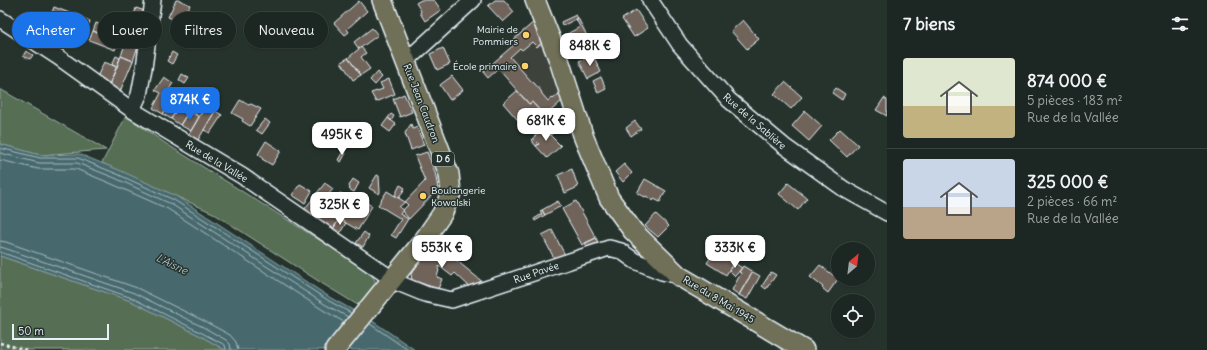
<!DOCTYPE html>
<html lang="fr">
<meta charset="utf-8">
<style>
:root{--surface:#1c2622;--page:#29322f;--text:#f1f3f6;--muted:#a0a5a5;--line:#3a4340;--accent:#1a73e8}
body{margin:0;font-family:Delius,sans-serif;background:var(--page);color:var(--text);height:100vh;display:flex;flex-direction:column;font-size:15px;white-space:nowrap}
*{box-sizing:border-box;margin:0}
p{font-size:13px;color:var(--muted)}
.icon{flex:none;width:22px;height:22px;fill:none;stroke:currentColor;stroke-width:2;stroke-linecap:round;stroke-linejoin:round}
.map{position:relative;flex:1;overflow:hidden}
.sheet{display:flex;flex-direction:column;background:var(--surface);width:320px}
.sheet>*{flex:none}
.banner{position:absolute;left:12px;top:12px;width:380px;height:36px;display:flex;gap:8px}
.needle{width:26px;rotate:28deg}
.buttons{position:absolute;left:831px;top:242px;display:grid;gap:8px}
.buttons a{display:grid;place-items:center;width:44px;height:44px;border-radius:50%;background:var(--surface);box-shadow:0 1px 3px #0004,0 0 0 1px var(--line);font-size:20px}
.scale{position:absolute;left:12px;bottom:10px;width:97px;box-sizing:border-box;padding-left:4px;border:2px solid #e8f1f8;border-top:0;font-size:11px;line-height:14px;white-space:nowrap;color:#e8f1f8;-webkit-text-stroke:3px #26332d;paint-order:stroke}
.price{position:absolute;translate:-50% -34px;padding:0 9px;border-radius:8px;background:#fff;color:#222;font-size:13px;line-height:26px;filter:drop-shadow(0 1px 2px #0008)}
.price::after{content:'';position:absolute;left:50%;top:24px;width:12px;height:9px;margin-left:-6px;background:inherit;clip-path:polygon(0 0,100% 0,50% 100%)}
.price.on{background:var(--accent);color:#fff}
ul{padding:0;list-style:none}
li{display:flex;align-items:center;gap:12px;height:100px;padding:0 16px}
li+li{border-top:1px solid var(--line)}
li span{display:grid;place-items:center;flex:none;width:112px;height:80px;border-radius:4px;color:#555}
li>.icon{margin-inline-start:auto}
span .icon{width:48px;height:48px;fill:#fffc;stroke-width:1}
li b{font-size:17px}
h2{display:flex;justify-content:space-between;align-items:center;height:48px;padding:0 16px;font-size:17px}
.pill{padding:0 14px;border-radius:18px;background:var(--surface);box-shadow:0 1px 3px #0004,0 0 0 1px var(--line);font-size:14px;line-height:36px}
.pill.on{background:var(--accent);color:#fff}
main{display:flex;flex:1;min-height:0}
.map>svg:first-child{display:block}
.built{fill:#3c423a}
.green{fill:#566e53;stroke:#9fb0a6}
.water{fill:#47696d;stroke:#879fa5}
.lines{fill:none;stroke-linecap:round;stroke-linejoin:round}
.shore{stroke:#a8bbc0;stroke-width:1}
.building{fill:#6f645a;stroke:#e8f1f8}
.minor-casing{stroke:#e8f1f8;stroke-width:18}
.major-casing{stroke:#e8f1f8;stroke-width:22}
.path{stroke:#e8f1f8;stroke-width:2.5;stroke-dasharray:3 3;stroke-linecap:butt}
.minor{stroke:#26332d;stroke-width:15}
.major{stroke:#706f59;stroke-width:19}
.poi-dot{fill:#ffd166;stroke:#26332d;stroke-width:1.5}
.labels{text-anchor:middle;stroke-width:3;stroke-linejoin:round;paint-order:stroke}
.shield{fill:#26332d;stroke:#aeb8bb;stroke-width:1}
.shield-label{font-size:9px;font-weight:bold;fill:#e8f1f8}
.poi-label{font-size:10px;fill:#e8f1f8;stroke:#26332d;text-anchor:end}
.street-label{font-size:10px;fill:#e8f1f8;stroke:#26332d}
.water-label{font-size:11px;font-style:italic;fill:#a8bbc0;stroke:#26332d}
</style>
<main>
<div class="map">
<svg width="887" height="350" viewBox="0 0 887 350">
<rect width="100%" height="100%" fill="#26332d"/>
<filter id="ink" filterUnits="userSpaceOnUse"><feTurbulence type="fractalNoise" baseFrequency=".025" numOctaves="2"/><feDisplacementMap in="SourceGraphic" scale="8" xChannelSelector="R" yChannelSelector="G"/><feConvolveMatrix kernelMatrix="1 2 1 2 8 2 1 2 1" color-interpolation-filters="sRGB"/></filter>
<g filter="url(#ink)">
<path class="built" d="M535 21 563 100 545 116 532 102 529 104 493 63 516 43 513 40Z"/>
<path class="green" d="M0 89 106 150 40 155 0 144Z
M126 116 165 143 369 271 376 282 375 290 361 307 323 284 213 213 102 163Z
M0 256 131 301 199 335 225 350H0Z"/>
<path class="water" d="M0 144 40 155 79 154 119 170 176 196 331 298 371 320 415 350H225L199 335 131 301 0 256Z"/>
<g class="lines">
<path class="shore" d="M0 148 40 158H78L117 174 174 200 329 301 351 313
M0 153 39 163H77L115 178 171 204 326 305 348 317
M0 160 38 169H76L112 184 168 209 323 310 344 322
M0 241 6 242 137 288 206 322 230 335 236 342 238 350
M0 247 4 248 134 293 203 327 226 340 230 344 231 350
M0 252 132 298 200 332 225 345 226 350
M370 324 408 350"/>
</g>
<path class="building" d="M176 0H179L190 5 182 23 168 17Z
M421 0H434L441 10 425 21 420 13 421 11 416 3Z
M495 0H504L514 12 503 22 488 6Z
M359 1 367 11 347 29 349 32 345 35 334 23Z
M54 7 90 21 84 38 75 34 76 31 58 24 57 27 48 24Z
M136 8 148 12 146 23 133 19Z
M636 10 648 28 634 37 622 19Z
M576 15 578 18 562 26 561 22Z
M578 18 591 44 575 51 567 34 580 27 576 19Z
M743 20 759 39 747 49 731 31Z
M535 21 544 41 537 47 532 42 522 50 520 48 510 57 531 81 534 83 541 91 542 94 548 101 552 98 553 99 561 92 563 100 545 116 532 102 529 104 493 63 516 43 513 40Z
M96 23 120 32 117 40 93 31Z
M372 28 378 35 359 49 354 42Z
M125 30H127L122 40 117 38 120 32 123 33Z
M93 31 119 41 115 50 89 40Z
M128 35 140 40 133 61 121 56Z
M361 47 366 53 361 57 370 69 361 75 348 58Z
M597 47 599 52 597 53 594 48Z
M443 48 450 64 437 70 430 54Z
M26 51 33 55 30 59 23 56Z
M172 52 177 55 172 64 167 61Z
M593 55 601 72 588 79 579 61Z
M116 56 120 58 117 67 112 65Z
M121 56 133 61 119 94 108 87Z
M348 58 361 75 353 80 341 62Z
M104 62 117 67 108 87 96 79Z
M493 63 498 69 488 78 483 72Z
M377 72 382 77 375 85 370 80Z
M182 74 189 78 185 84 179 80Z
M452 76 463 90 450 100 440 85Z
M164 77 173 83 165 96 171 99 163 114 153 108 161 93 155 90Z
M601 77 606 89 598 93 593 81Z
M389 79 395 94 376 102 371 93 383 89 380 83Z
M785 82 802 97 791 109 774 94Z
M836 88 845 94 842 100 832 93Z
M517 91 529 104 532 102 540 111 523 126 503 103Z
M188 92 197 98 191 107 186 104 184 107 189 111 180 125 171 119Z
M404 94 412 112 400 117 393 99Z
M174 95 183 100 171 119 163 114Z
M211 97 220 103 195 145 186 139Z
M884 98 887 100V116L876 110Z
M240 100 249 105 251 104 261 109 250 126 242 121 243 119 232 113Z
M203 101 207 104 199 117 195 114Z
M189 111 199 117 191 131 180 125Z
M215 111 222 115 210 133 204 130Z
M805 111 822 126 809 141 792 126Z
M391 114 394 116 391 121 388 118Z
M388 118 396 124 390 132 382 126Z
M265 119 270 123 262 134 256 130Z
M635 121 641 129 631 136 626 128Z
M411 124 413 129 417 127 424 145 411 150 405 133Z
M546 126 552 134 550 135 561 146 547 158 536 146 539 144 533 138Z
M840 129 858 145 847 157 829 140Z
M533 138 539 144 536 146 531 140Z
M266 141 281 151 272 165 262 159 263 158 258 154Z
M343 151 346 153 341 162 338 160Z
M427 152 435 172 438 189 409 219 402 211 408 205 405 202 425 181 415 156Z
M624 164 632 173 623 182 615 172Z
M572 169 578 187 565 193 558 175Z
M377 175 379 176 380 192 379 194 369 188Z
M353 179 359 183 354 192 349 189 350 188 349 186Z
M645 179 666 191 660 202 654 199 653 201 646 196 645 197 637 193Z
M325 183 333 189 329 194 334 197 332 199 327 196 322 203 314 197Z
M788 183 807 198 798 210 779 194Z
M300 184 312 191 305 203 292 195Z
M400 185 405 188 399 198 395 195Z
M387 191 405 202 399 207 403 210 400 214 408 219 396 238 391 235 401 219 378 205Z
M340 193 350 198 345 207 335 201Z
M314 197 322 203 313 217 303 211Z
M349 200 358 206 359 204 362 205 365 202 372 206 358 230 339 219 344 211 343 210Z
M558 201 561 206 545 215 542 210Z
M576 201 596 238 582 245 562 209Z
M322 203 342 215 333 229 313 217Z
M542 210 545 215 535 221 534 219 542 214 540 211Z
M656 214 669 226 658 237 645 226Z
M339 219 346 223 340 233 333 229Z
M552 230 565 255 555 260 542 235Z
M364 232 369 236 363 247 356 243Z
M596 238 598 242 588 248 585 243Z
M434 243 456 260 485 284 472 289 455 273 452 276 439 266 438 269 439 270 437 277 442 279 438 289 412 280 411 274Z
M716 249 728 257 732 251 738 255 726 275 707 263Z
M735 263 742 268 735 276 729 270Z
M820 265 838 279 828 293 822 288 823 287 810 277Z
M743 266 753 272 747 281 739 295 732 290 741 273 739 272Z
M753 272 760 276 747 299 739 295 747 281Z
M771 272 776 275 766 289 762 286Z"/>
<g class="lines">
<defs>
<path id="minor" d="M650 0 680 45 729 100 784 146 844 189 887 213
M0 19 58 57 132 110 242 176 398 283 425 294 452 300 609 248 621 251 635 261 662 272 679 276
M406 61 473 0
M132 110 139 95 144 68 153 0"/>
<path id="major" d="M535 0 559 60 584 138 609 198 633 231 679 276 804 350
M335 350 424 240 442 214 451 193 449 174 382 0"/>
</defs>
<use href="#minor" class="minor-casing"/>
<use href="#major" class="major-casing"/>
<path class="path" d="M0 343 27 350"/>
<use href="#minor" class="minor"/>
<use href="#major" class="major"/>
</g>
</g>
<g class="poi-dot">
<circle cx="526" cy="35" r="4"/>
<circle cx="525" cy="66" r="4"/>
<circle cx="423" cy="196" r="4"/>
</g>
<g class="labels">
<rect class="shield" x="432" y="152" width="22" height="14" rx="3"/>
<g class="shield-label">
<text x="443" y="162">D 6</text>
</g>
<g class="poi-label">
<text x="518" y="33">Mairie de<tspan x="518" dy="12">Pommiers</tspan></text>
<text x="517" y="70">École primaire</text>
<text x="431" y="194" text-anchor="start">Boulangerie<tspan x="431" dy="12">Kowalski</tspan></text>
</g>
<g class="street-label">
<text transform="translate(422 103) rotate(69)" y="4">Rue Jean Caudron</text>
<text transform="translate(755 121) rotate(41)" y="4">Rue de la Sablière</text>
<text transform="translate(217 161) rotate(31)" y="4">Rue de la Vallée</text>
<text transform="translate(536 272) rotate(-19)" y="4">Rue Pavée</text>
<text transform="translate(719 299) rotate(31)" y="4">Rue du 8 Mai 1945</text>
</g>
<g class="water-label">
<text transform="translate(172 264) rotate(26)" y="4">L'Aisne</text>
</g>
</g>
</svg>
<div class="buttons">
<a><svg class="needle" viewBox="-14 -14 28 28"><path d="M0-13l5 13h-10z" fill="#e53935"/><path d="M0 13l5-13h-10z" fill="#a0a5a5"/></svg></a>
<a><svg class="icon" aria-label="locate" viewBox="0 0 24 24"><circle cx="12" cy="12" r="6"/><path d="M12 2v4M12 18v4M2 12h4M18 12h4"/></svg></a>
</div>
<div class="scale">50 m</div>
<b class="price" style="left:590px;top:67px">848K €</b>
<b class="price on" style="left:190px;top:121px">874K €</b>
<b class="price" style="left:546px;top:142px">681K €</b>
<b class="price" style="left:342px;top:156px">495K €</b>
<b class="price" style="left:340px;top:226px">325K €</b>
<b class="price" style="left:442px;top:269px">553K €</b>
<b class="price" style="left:735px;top:269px">333K €</b>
<div class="banner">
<a class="pill on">Acheter</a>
<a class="pill">Louer</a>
<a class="pill">Filtres</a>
<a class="pill">Nouveau</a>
</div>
</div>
<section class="sheet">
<h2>7 biens<svg class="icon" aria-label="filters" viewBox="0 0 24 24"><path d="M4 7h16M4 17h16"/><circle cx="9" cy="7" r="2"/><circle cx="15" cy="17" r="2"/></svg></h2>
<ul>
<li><span style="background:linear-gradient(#dfe7d0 60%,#c2b280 0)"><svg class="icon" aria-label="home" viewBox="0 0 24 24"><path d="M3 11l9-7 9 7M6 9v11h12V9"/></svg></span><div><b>874 000 €</b><p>5 pièces · 183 m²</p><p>Rue de la Vallée</p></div></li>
<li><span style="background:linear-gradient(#c9d6e8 60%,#b9a48a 0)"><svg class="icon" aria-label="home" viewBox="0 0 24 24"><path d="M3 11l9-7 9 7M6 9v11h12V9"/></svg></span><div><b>325 000 €</b><p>2 pièces · 66 m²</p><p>Rue de la Vallée</p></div></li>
</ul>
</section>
</main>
